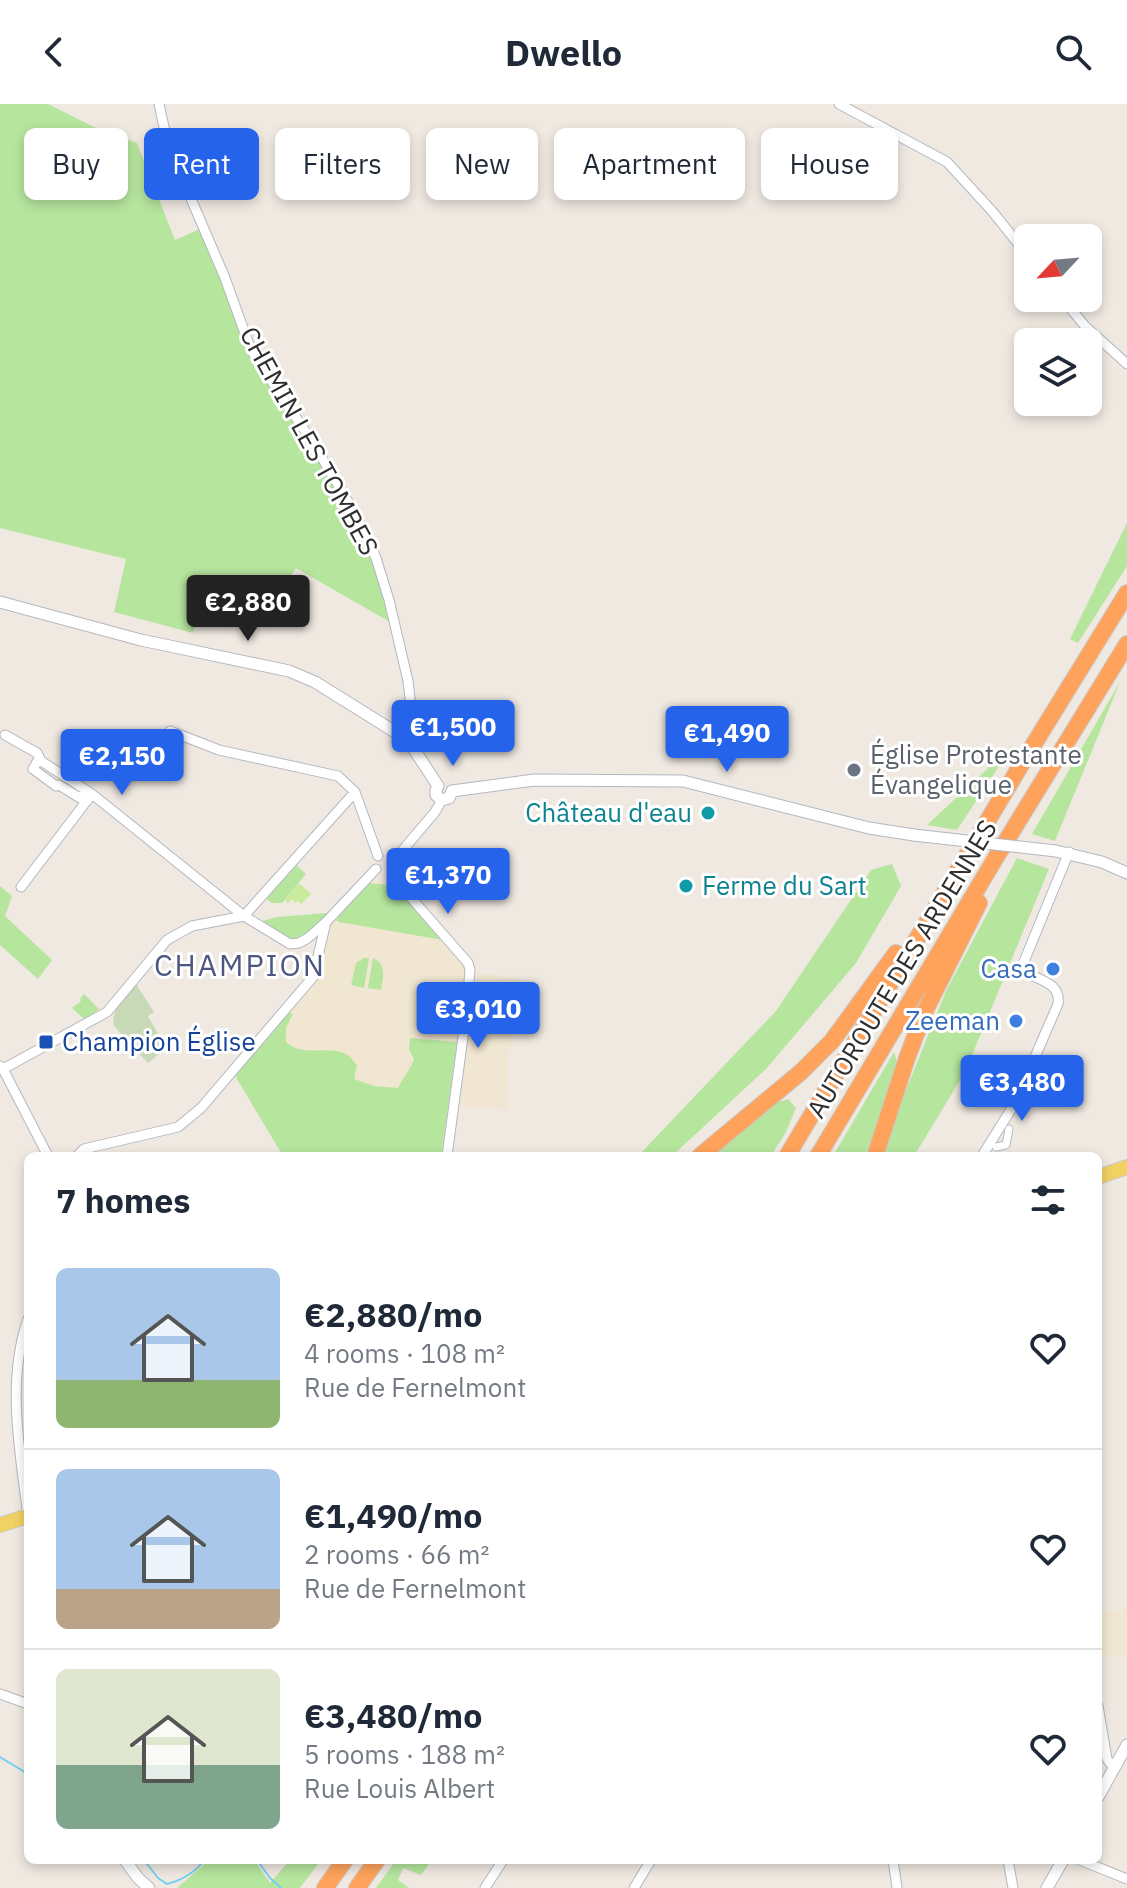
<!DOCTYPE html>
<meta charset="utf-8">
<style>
:root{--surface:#fff;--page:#f6f6f7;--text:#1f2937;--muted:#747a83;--line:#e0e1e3;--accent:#2563eb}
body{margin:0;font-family:"IBM Plex Sans",sans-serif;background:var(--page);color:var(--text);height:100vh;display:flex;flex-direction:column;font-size:30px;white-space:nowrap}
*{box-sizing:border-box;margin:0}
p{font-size:26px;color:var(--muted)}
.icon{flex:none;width:44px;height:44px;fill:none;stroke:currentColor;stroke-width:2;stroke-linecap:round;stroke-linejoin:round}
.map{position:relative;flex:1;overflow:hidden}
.side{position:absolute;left:24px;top:1048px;width:1078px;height:712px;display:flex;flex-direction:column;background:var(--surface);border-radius:12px;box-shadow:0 4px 12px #0003}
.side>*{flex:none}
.guide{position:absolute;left:24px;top:24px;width:1080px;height:72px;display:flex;gap:16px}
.needle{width:52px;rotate:244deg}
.fabs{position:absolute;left:1014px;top:120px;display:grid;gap:16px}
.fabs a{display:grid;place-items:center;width:88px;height:88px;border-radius:12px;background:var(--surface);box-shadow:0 4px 12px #0003;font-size:40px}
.price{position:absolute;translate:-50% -68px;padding:0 18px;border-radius:8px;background:var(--accent);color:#fff;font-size:26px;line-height:52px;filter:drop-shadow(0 2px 4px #0008)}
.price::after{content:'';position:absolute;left:50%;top:48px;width:24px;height:18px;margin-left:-12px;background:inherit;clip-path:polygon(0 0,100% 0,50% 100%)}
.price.current{background:#222;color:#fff}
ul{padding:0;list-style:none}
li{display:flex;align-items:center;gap:24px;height:200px;padding:0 32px}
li+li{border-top:2px solid var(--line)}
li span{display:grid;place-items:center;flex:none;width:224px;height:160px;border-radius:12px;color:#555}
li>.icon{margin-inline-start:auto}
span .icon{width:96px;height:96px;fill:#fffc;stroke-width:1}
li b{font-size:34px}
h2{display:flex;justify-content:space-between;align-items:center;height:96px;padding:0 32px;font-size:34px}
.tag{padding:0 28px;border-radius:12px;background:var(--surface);box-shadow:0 4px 12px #0003;font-size:28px;line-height:72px}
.tag.current{background:var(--accent);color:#fff}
header{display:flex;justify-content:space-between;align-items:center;height:104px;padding:0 32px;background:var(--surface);font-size:36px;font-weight:800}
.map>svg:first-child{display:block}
.education{fill:#f0e6d1}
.green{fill:#b6e59e}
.cemetery{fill:#c8d9b8}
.pitch{fill:#c9ec9a}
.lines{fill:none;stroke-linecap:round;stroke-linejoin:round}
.stream{stroke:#75cff0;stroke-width:2}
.pedestrian-casing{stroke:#b4b7c1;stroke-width:9}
.minor-casing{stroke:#b4b7c1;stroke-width:11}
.tertiary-casing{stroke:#b4b7c1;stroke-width:13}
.primary-casing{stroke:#c9c9c9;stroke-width:16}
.motorway-casing{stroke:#c9c9c9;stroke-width:18}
.pedestrian{stroke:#fff;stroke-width:7}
.minor{stroke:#fff;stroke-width:9}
.tertiary{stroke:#fff;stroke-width:11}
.primary{stroke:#f2d163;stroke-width:14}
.motorway{stroke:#ffa35c;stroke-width:16}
.tertiary-bridge-casing{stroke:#b4b7c1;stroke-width:13;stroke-linecap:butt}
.tertiary-bridge{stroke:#fff;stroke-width:11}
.worship-dot{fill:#6b7280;stroke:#fff;stroke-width:3}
.culture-dot{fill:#0f9aa8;stroke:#fff;stroke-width:3}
.shop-dot{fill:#3f7fe0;stroke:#fff;stroke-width:3}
.transit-dot{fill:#1a4fb4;stroke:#fff;stroke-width:3}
.labels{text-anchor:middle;stroke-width:6;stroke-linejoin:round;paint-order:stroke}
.street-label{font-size:26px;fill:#2e2e2e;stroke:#fff}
.worship-label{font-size:26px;fill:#5b616d;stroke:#fff;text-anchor:start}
.culture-label{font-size:26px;fill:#0d838f;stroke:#fff;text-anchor:end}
.shop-label{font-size:26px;fill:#366cbe;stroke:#fff;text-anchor:end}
.transit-label{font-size:26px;fill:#164399;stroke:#fff;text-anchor:start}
.quarter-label{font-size:30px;letter-spacing:2px;fill:#4d5680;stroke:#fff}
</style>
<header><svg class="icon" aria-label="back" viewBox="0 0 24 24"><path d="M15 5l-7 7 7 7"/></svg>Dwello<svg class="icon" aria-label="search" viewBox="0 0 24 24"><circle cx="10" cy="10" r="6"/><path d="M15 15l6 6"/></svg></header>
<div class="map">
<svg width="1127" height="1784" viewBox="0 0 1127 1784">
<rect width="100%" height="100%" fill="#efe9e1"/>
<path class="education" d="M367 776 398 780 467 865 442 1052H314L250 951 313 876 328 823Z
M478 869 524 876 508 953 509 1006 460 1002 468 932Z
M1127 1504V1553L1098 1552V1509Z"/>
<path class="green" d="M0 0H48L94 23 137 39 175 136 200 125 235 211 249 251 312 342 370 447 390 518 296 464 277 492 209 475 193 529 114 508 126 455 0 424Z
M1127 419V462L1078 539 1070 535Z
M1120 578 1055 737 1032 730Z
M1013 641 957 726 927 721Z
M1017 754 1049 765 965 968 914 1052H883L889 1028 946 887Z
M294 759 306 770 282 799H272L265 794Z
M892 760 901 782 856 859 766 965 672 1052H638L776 907 871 766Z
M419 762 428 781 408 779 402 774V763Z
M368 779 396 782 443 836 339 818 336 816Z
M0 782 12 792 5 812 52 856 38 875 0 841Z
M327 809 328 814 308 831 289 838 259 818 277 813Z
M364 854H369L364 884 351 881 356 859Z
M373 854C387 860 383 874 381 886L368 884Z
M84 890 99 905 84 915 72 904 81 897 80 895Z
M293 909 286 924V938C306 955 330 939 349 952 350 952 357 961 357 962L354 975 374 982 398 984C403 974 410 966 414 955L409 946 410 934 457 938 441 1052H283L234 970 286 910Z
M894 948 898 961 865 1052H833Z
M788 995 796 1004 786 1028 771 1052H713L773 1000Z
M254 1756 270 1779 290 1756H321L300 1784H177L208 1757Z
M396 1756H432L421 1771 403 1764 398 1776 409 1784H376Z"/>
<path class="cemetery" d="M136 880 154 908 148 912 166 944 148 959 114 922C110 905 126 892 136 880Z"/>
<path class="pitch" d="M299 779 311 790 301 800 298 797 295 799 292 795 288 799 285 796Z"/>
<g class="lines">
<path class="stream" d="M0 1653 28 1670
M144 1756 158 1774 167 1780C182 1776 195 1769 204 1756
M257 1756 270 1774 281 1784"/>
<defs>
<path id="pedestrian" d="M996 1043 1006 1041 1009 1025"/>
<path id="minor" d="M159 0 164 23 180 69 225 174 251 246 315 342 356 411 376 454 389 496 408 577 413 620 408 636
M839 0 947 58 992 107 1028 152
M1062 194 1085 222 1127 260
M170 627 219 646 338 672 355 688 378 752
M5 631 37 649 41 657 92 690
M41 657 37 658 33 665 56 682 59 681 80 694 87 687
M396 754 435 708 442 696
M393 770 414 797 468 859 470 866 466 911 447 1052
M21 783 92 690 244 812 290 840 299 839 308 834 326 818 376 765
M244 812 355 688
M0 962 3 965 48 1052
M3 965 107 908 167 836 192 822 244 812
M77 1052 84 1045 178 1023 201 1004 313 873 326 818
M982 1052 1015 999 1058 900C1061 880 1041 876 1026 869L1023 860 1069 748
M28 1412C20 1348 6 1277 28 1215
M0 1590 28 1600
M1098 1602 1107 1655 1114 1664
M893 1756 897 1784
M1008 1756 1013 1784
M1080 1756 1127 1775
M485 1784 503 1756
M634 1784 651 1756"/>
<path id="tertiary" d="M0 498 141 536 289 567 315 578 408 636 438 682 436 686V691L442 696 449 694 452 687 534 676 683 677 869 724 914 731
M1056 747 1102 758 1127 769
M1098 1693 1127 1641
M125 1756 138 1774 149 1784
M1047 1784 1063 1756"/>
<path id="primary" d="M1098 1073 1127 1063
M0 1421 28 1412"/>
<path id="motorway" d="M700 1052 801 968 832 937 896 849
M787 1052 1021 661 1127 489
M818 1052 995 755 1127 540
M875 1052 907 954 924 909 979 799
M325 1784 345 1756
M357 1784 377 1756"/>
</defs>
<use href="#pedestrian" class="pedestrian-casing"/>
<use href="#minor" class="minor-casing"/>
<use href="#tertiary" class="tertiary-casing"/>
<use href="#primary" class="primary-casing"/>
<use href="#motorway" class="motorway-casing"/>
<use href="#pedestrian" class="pedestrian"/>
<use href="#minor" class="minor"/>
<use href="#tertiary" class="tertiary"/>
<use href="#primary" class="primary"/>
<use href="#motorway" class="motorway"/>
<defs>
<path id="tertiary-bridge" d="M914 731 1056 747"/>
</defs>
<use href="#tertiary-bridge" class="tertiary-bridge-casing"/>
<use href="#tertiary-bridge" class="tertiary-bridge"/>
</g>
<circle class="worship-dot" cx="854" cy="666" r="8"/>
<g class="culture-dot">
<circle cx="708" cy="709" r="8"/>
<circle cx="686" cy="782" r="8"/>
</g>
<g class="shop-dot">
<circle cx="1053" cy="865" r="8"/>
<circle cx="1016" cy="917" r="8"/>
</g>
<rect class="transit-dot" x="38" y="930" width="16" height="16" rx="4"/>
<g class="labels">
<g class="street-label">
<text transform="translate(309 337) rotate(61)" y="9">CHEMIN LES TOMBES</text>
<text transform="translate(902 865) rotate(-59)" y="9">AUTOROUTE DES ARDENNES</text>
</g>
<g class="worship-label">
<text x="870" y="660">Église Protestante<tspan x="870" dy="30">Évangelique</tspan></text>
</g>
<g class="culture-label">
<text x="692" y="718">Château d'eau</text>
<text x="702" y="791" text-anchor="start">Ferme du Sart</text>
</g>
<g class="shop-label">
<text x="1037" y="874">Casa</text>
<text x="1000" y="926">Zeeman</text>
</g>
<g class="transit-label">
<text x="62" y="947">Champion Église</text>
</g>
<g class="quarter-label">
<text x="240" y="872">CHAMPION</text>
</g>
</g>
</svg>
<div class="fabs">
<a><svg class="needle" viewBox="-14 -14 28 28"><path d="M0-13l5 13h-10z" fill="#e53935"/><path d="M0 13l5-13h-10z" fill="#747a83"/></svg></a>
<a><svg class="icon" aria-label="layers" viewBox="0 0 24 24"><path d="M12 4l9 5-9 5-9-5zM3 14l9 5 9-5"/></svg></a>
</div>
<b class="price current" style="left:248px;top:539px">€2,880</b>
<b class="price" style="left:453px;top:664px">€1,500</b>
<b class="price" style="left:727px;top:670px">€1,490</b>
<b class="price" style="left:122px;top:693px">€2,150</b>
<b class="price" style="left:448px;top:812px">€1,370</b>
<b class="price" style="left:478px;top:946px">€3,010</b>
<b class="price" style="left:1022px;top:1019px">€3,480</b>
<div class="guide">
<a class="tag">Buy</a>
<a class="tag current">Rent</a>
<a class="tag">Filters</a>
<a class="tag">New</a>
<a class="tag">Apartment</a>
<a class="tag">House</a>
</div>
<section class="side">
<h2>7 homes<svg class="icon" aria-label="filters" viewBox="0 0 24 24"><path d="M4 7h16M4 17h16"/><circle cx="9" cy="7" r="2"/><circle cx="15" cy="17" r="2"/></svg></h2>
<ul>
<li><span style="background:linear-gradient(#a9c7e8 70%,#8fb573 0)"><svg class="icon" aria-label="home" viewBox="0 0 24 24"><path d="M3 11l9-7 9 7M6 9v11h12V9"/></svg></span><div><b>€2,880/mo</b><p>4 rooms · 108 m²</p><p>Rue de Fernelmont</p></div><svg class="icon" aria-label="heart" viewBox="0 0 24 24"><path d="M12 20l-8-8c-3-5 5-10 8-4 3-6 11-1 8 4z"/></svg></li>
<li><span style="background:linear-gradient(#a9c7e8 75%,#b9a48a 0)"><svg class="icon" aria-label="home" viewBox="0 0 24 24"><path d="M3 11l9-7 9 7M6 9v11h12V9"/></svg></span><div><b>€1,490/mo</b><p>2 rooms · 66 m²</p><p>Rue de Fernelmont</p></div><svg class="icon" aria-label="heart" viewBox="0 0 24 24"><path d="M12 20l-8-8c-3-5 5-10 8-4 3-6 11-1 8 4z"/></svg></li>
<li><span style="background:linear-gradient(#dfe7d0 60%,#7fa58c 0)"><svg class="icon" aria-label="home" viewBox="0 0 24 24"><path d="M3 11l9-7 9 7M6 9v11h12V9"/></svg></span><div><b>€3,480/mo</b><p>5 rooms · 188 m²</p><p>Rue Louis Albert</p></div><svg class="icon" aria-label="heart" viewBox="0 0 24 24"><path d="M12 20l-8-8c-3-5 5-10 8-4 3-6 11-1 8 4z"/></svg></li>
</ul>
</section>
</div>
